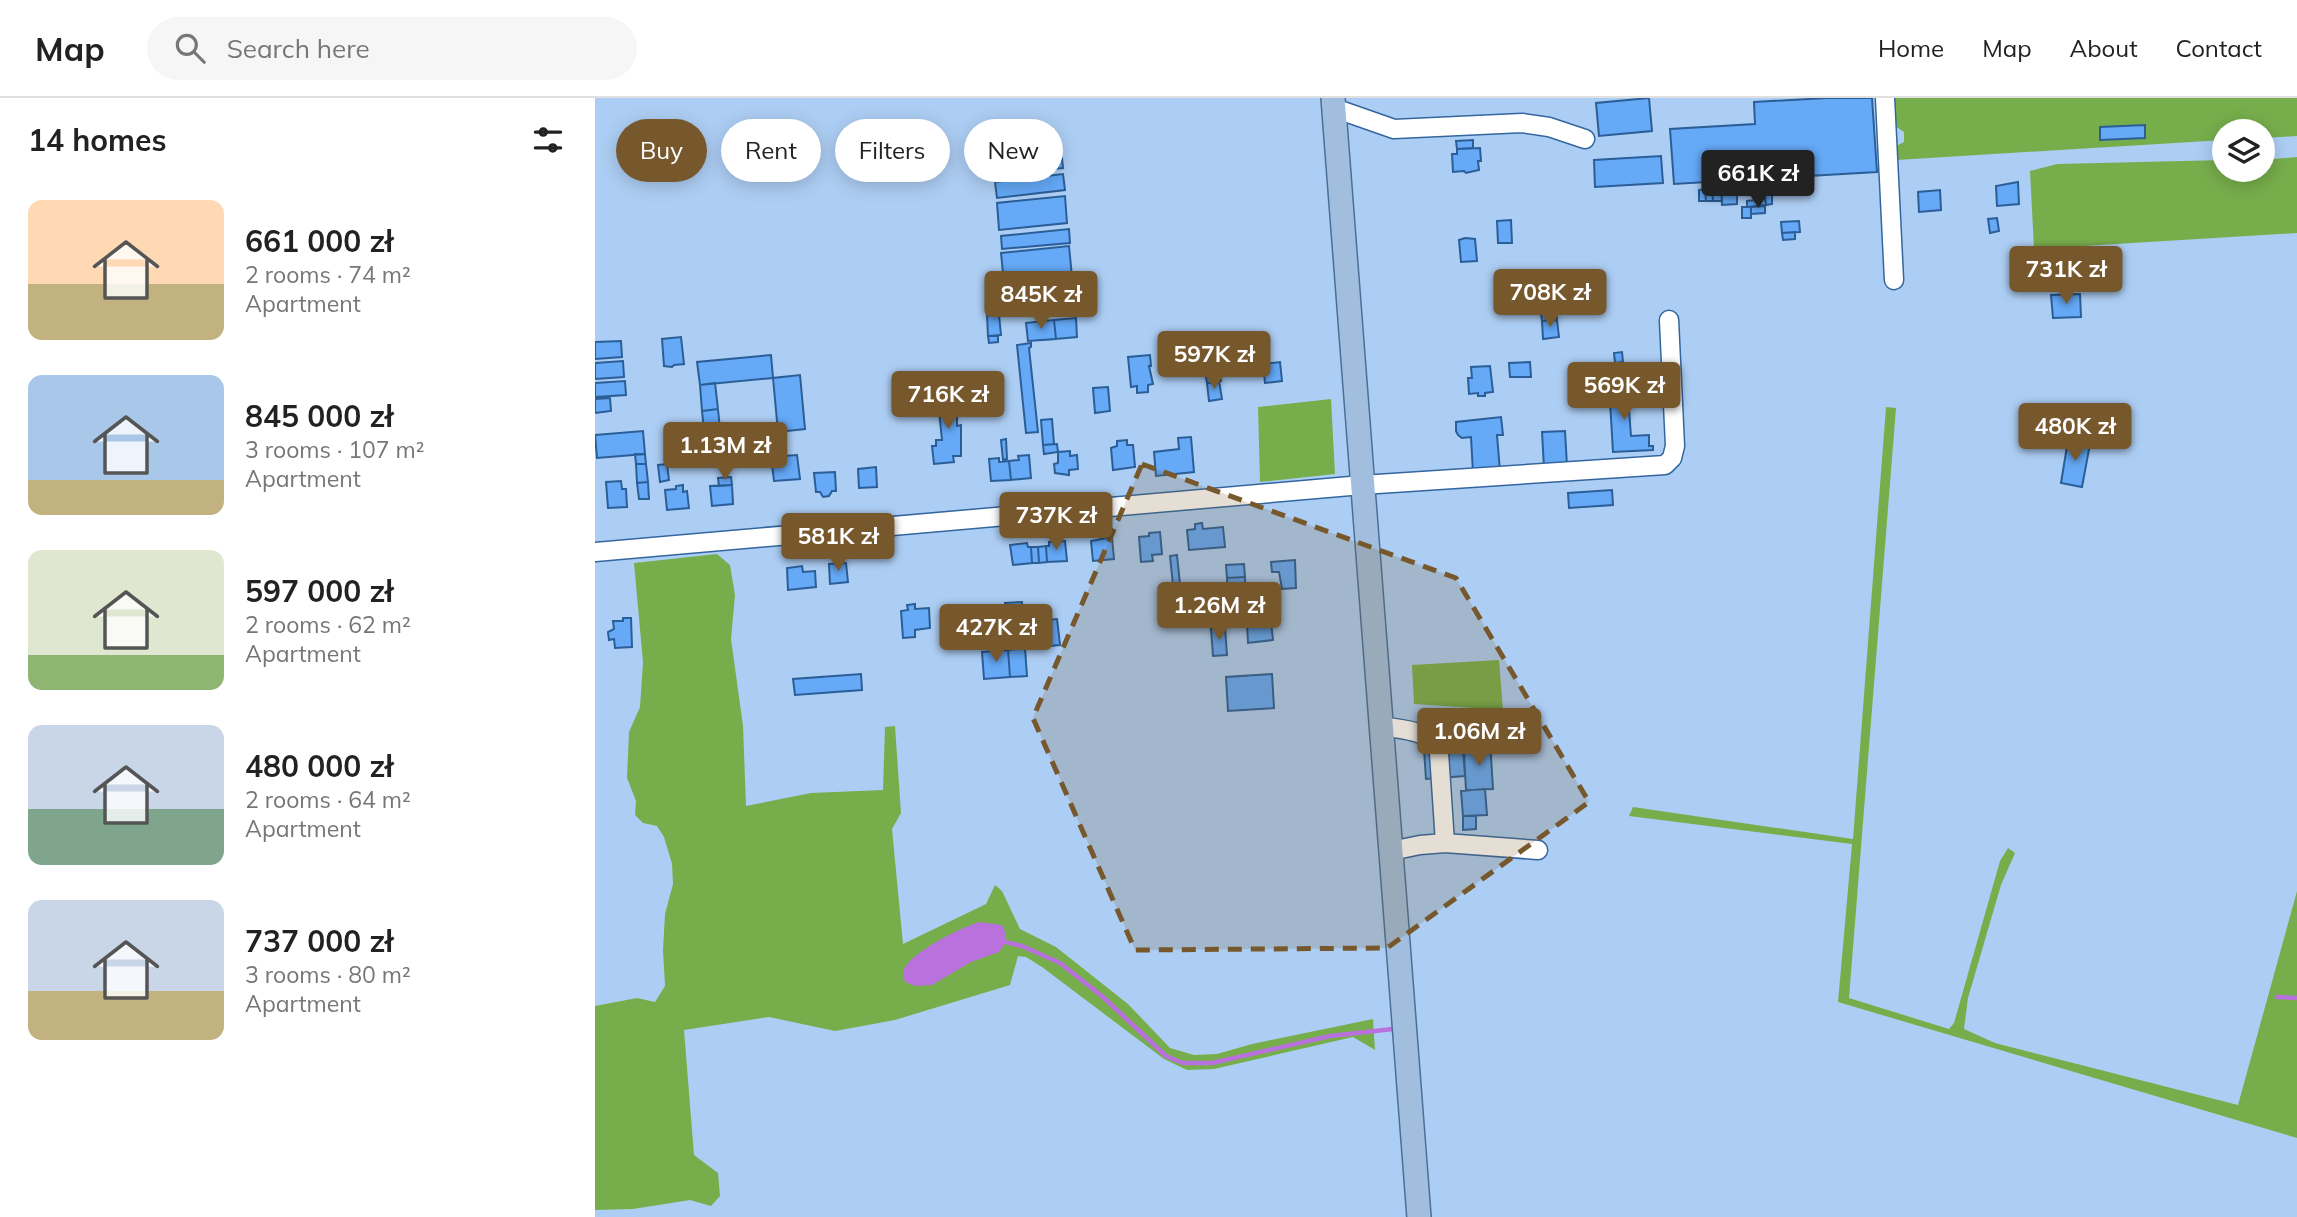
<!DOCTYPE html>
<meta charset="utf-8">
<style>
:root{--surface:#fff;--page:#f6f6f6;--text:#222;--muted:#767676;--line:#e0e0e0;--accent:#77582d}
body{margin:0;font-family:Mulish,sans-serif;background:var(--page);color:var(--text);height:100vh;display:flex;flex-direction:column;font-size:26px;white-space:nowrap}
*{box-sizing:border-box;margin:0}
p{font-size:23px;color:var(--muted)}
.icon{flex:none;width:38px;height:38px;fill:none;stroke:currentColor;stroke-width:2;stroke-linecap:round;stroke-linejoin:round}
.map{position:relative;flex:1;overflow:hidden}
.panel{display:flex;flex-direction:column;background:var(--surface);width:595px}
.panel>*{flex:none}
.banner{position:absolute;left:21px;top:21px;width:665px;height:63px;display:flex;gap:14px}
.tools{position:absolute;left:1617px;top:21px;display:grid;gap:14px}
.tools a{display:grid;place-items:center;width:63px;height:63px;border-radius:50%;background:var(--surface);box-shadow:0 4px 18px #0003;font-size:35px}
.price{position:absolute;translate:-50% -60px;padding:0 16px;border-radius:7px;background:var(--accent);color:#fff;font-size:23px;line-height:46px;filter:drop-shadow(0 2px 4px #0008)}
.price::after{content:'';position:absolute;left:50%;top:42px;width:21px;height:16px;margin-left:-10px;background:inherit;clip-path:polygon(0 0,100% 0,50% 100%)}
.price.active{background:#222;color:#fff}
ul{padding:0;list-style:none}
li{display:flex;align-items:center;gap:21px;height:175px;padding:0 28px}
li span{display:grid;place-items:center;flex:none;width:196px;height:140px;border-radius:14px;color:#555}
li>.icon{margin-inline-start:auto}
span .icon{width:84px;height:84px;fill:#fffc;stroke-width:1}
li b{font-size:30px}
h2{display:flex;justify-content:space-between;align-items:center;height:84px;padding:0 28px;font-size:30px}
.tag{padding:0 24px;border-radius:32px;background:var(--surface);box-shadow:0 4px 18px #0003;font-size:24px;line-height:63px}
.tag.active{background:var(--accent);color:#fff}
header{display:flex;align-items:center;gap:42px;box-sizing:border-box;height:98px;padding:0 35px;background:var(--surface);border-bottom:2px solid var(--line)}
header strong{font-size:33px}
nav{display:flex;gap:38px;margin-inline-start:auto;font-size:24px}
.search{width:490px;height:63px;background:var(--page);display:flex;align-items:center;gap:18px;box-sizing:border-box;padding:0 24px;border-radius:38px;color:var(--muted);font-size:26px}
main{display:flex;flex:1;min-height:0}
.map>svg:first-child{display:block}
.green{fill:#77ae4c}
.water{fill:#b972dd}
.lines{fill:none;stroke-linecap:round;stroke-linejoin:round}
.stream{stroke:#b972dd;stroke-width:4.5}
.building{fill:#65a9f7;stroke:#2b5e97;stroke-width:2}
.minor-casing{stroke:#33669f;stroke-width:21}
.major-casing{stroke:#496f9b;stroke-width:26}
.minor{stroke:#fff;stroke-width:18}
.major{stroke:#a2bedf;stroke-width:23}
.marked{fill:#77582d;fill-opacity:0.2;stroke:#77582d;stroke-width:5;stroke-dasharray:14 9;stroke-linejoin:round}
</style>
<header>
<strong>Map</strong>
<div class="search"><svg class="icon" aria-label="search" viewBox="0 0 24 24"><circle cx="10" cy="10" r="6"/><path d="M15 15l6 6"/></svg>Search here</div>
<nav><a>Home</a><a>Map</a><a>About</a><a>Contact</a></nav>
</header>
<main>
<section class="panel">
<h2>14 homes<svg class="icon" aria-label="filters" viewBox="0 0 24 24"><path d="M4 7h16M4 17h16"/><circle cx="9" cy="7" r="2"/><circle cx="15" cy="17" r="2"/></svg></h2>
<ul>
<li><span style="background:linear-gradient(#ffd9b3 60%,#c2b280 0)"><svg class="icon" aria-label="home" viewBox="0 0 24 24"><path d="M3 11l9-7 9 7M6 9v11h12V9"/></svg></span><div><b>661 000 zł</b><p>2 rooms · 74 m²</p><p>Apartment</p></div></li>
<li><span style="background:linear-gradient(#a9c7e8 75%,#c2b280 0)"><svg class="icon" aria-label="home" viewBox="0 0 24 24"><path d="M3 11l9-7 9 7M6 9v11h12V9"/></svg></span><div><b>845 000 zł</b><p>3 rooms · 107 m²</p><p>Apartment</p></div></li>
<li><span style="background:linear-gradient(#dfe7d0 75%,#8fb573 0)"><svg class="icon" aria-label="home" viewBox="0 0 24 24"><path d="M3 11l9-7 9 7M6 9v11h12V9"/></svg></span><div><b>597 000 zł</b><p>2 rooms · 62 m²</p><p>Apartment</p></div></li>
<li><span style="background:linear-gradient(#c9d6e8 60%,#7fa58c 0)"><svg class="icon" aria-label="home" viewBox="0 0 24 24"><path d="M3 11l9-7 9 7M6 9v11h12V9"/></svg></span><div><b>480 000 zł</b><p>2 rooms · 64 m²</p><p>Apartment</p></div></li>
<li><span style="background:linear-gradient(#c9d6e8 65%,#c2b280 0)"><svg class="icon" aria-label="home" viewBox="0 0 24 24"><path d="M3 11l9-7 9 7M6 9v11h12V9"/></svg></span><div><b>737 000 zł</b><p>3 rooms · 80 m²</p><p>Apartment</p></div></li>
</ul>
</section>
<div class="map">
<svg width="1702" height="1119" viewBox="0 0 1702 1119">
<rect width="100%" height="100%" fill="#adcef4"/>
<path class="green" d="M1298 0H1702V38L1668 40V33H1629V42L1302 62 1301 48 1309 44V34L1300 28Z
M1702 59V135L1439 151 1435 73 1462 66 1629 62V72H1668V62Z
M736 301 740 376 665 384 663 309Z
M1291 309 1301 310 1254 900 1354 931 1359 925 1405 763 1413 750 1420 755 1406 787 1373 900 1369 931 1400 945 1643 1007 1702 793V1040L1243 904 1257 746 1034 718 1038 709 1258 741Z
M122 456 135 467 140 497 136 541 148 628 151 708 216 695 288 692 290 629 300 628 306 715 297 731 308 846 391 806 400 787 407 793 425 831 461 849 533 906 575 950 599 957 622 956 657 946 778 921 780 952 758 939 619 971 592 972 569 961 447 869 431 859 423 858 415 887 300 922 240 933 174 919 89 932 99 1057 123 1075 125 1098 116 1108 95 1102 38 1111 0 1112V908L42 900 60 904 70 888 68 852 70 816 78 786 77 766 69 739 62 728 48 725 40 717 41 703 32 680 34 634 45 609 48 564 39 465Z
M904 562 908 612 819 606 817 567Z"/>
<path class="water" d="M384 824 407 827C413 837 411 846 404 854L376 864 337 887 321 888 310 884C308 878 307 873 311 868 321 852 365 830 384 824Z"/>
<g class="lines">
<path class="stream" d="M410 844 427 848 465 865 508 899 571 958 588 965H617L735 938 798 931
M1682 899 1702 900"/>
</g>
<path class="building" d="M1054 0 1057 33 1004 38 1001 5Z
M1232 0H1277L1282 74 1079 86 1075 31 1160 26 1159 4Z
M1550 27V40L1505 42V29Z
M878 42V50L862 51 861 43Z
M885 50 886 63H883L884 72 871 75 869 73 858 74 857 56H862V51Z
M1066 58 1068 85 1000 89 999 62Z
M467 60 468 70 400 76 399 66Z
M468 76 470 92 402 100 400 84Z
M1423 84 1424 106 1402 108 1401 88Z
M1126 90H1142V106L1127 107Z
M1126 90 1127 103H1118L1117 91Z
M1110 91 1111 103H1104V92Z
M1110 91H1117L1118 103H1111Z
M1345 92 1346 112 1324 114 1323 94Z
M1170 97H1177V106L1171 107Z
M470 98 472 125 404 132 402 105Z
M1170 101 1171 107 1152 109V103Z
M1170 108V115L1156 116V109Z
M1147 109H1156V120H1147Z
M1402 120 1404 133 1395 135 1393 121Z
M916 122 917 145H903L902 123Z
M1204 123 1205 134 1187 135 1186 124Z
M474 131 475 145 407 151 406 138Z
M1200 134V141L1188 142 1187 135Z
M870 140 880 141 882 163 866 164 864 142Z
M474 148 478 189 410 195 406 155Z
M1518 154 1519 166 1492 167 1491 156Z
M1491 156 1492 167 1465 169 1464 157Z
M1433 159H1445V168H1434Z
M483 192 484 210 477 211 476 193Z
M1485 196 1486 219 1458 220 1456 197Z
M961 205 962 222 947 223 945 207Z
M401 210V217H392L391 211Z
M392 217H404L406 237 393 238Z
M481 220 482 239 461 241 459 222Z
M459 222 461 241 433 243 431 225Z
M962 222 964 239 948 241 947 223Z
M393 238H403V244L394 245Z
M86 239 89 266 79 267 77 269 69 268 67 241Z
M26 243 27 259 0 261V244Z
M436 245V249L434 250 443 334 431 335 422 247Z
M655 252 657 266 624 271 622 258Z
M1027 254 1028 264 1020 265 1019 255Z
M176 257 178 280 105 287 102 264Z
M555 257 556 268H554L558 286 553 287V294L542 295V288L536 289 533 259Z
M622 258 626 283 612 285 608 260Z
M28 263 29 279 0 281V265Z
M685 264 687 283 670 285 668 266Z
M935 264 936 279H915L914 265Z
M895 268 898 294 890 295V298H883V295L874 296 873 280H877L876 269Z
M1032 275V285L1014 286V276Z
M205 277 210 331 183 334 178 280Z
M30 283 31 297 0 299V285Z
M624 283 627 301 614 303 612 285Z
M120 285 123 311 107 313 105 287Z
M1032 285 1036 338 1054 337V348H1058V352L1018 354 1014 286Z
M513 289 515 313 500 315 498 290Z
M360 294 361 297H363L365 314H362V328L366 327V358H358L359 364 339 366 337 348H341V342H347L343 302 350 301V295Z
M15 300 16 313 0 315V301Z
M123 311 127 351 111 352 107 313Z
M906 319 908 337H902L905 373 878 375 876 339 867 340 863 337 861 333V324Z
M457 321 459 346 448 347 446 322Z
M48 333 50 356 2 360 0 337Z
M970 333 972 368 949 370 947 334Z
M596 339 599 374 561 378 559 354 584 351 583 340Z
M411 341 412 361 408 362 406 342Z
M532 342V347H538L540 369 518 372 516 350 522 348V343Z
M1473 342 1495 346 1487 389 1466 385Z
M462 346 463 354 449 356 448 347Z
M475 353V358L482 357 483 371 474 372V377L460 375 459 366 463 365V354Z
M40 356H50L51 366H41Z
M202 357 205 381 179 383 176 359Z
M434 357 436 380 416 382 414 363 424 362 423 358Z
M404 360V364L414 363 416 382 396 383 394 361Z
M41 366H51L53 384 42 385Z
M72 366 74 382 65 384 63 367Z
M281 369 282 389 264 390 263 371Z
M240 374 241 393H237L234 398 228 399 225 394H221L219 375Z
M136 379 137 387 124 388 123 380Z
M26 383 27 391H31L32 409 13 410 11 384Z
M53 384 54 401H44L42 385Z
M88 387V394L92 393 94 410 72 412 70 392 81 391V388Z
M137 387 138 406 117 408 115 388Z
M1017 392 1018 407 974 410 973 395Z
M607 425 608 431 628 429 630 449 594 452 592 432 600 431V426Z
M565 434 567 456 557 457 558 463 546 464 544 439 554 438V435Z
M517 439 519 461 498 463 496 443Z
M470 443 472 463 452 464 451 448H454V444Z
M432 445 433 449H436L437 465 418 467 415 447Z
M451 448 452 464 444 465 443 449Z
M436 449H443L444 465H437Z
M582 457 585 486 578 487 575 458Z
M700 462 701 490 687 491 684 474H677L676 464Z
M251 465 253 484 235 486 234 466Z
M649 466 650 479 632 480 631 467Z
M207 468 208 474 220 473 221 489 193 492 192 470Z
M650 479 651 502 633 504 632 480Z
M651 502 652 510 634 511 633 504Z
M427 504 428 523 411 525 410 505Z
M320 506V511L334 510 335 530 320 532V539L308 540 306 513 313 512 312 507Z
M372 507 374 530 360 531 358 508Z
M28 520H36L37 549 20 550 19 541 14 542 13 534 19 531 18 523H28Z
M462 521 465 547 445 549 443 523Z
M676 524 678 542 653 545 652 527Z
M374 530V539L361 540 360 531Z
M630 530 632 557 618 558 616 531Z
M430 550 432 578 415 579 413 552Z
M413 552 415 579 389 581 387 554Z
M266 576 267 592 200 597 198 581Z
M677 576 679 610 633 613 631 579Z
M887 639H892L895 642 898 691 871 692 869 655 888 654Z
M887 639 888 654 869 655 868 641Z
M868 650 870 678 831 681 829 652Z
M890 691 892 717 868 718 866 693Z
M868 718H881V731L868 732Z"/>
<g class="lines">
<defs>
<path id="minor" d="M1290 0 1299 182
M739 10 799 31 927 25 954 29 990 41
M0 454 767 387 1070 367 1077 360 1080 348 1074 222
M786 628C808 632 836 631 844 655L850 745 825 747 796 753
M850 745 943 752"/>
<path id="major" d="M738 0 824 1119"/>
</defs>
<use href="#minor" class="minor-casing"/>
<use href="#major" class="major-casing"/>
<use href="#minor" class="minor"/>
<use href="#major" class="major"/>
</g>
<path class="marked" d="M547 366 861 480 994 704 792 850 540 852 438 620Z"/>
</svg>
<div class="tools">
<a><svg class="icon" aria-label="layers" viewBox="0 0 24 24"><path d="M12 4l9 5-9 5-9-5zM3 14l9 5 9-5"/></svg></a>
</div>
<b class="price active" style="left:1163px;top:112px">661K zł</b>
<b class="price" style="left:1471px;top:208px">731K zł</b>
<b class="price" style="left:955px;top:231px">708K zł</b>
<b class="price" style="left:446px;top:233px">845K zł</b>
<b class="price" style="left:619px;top:293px">597K zł</b>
<b class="price" style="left:1029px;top:324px">569K zł</b>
<b class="price" style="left:353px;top:333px">716K zł</b>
<b class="price" style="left:1480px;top:365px">480K zł</b>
<b class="price" style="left:130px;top:384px">1.13M zł</b>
<b class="price" style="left:461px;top:454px">737K zł</b>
<b class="price" style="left:243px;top:475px">581K zł</b>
<b class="price" style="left:624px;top:544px">1.26M zł</b>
<b class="price" style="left:401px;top:566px">427K zł</b>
<b class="price" style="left:884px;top:670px">1.06M zł</b>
<div class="banner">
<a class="tag active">Buy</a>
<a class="tag">Rent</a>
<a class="tag">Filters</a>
<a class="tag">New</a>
</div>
</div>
</main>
